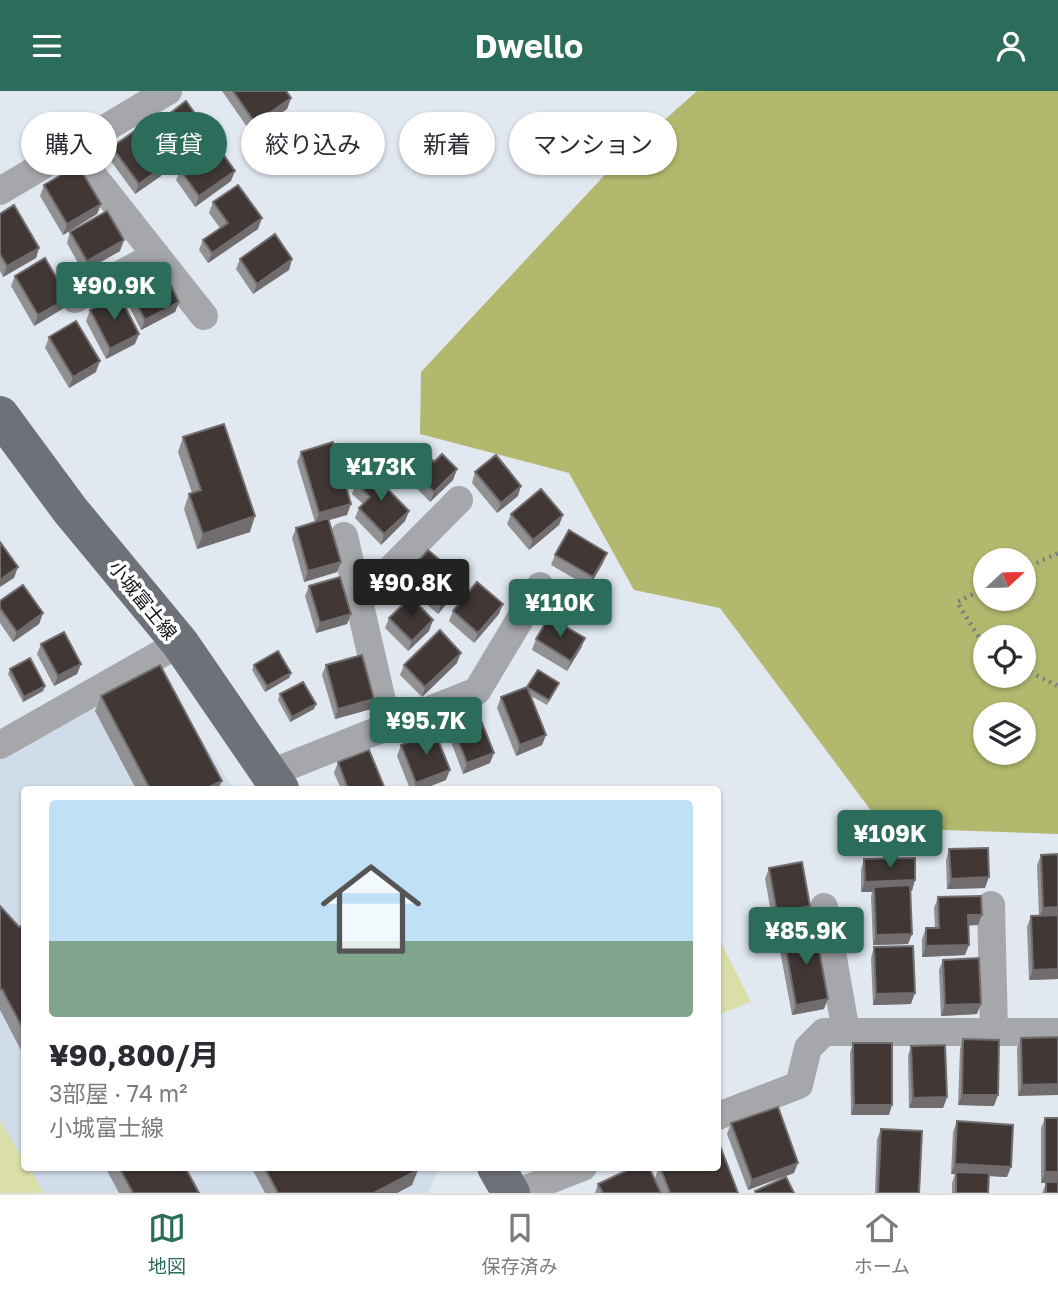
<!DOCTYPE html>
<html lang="ja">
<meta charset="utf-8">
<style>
:root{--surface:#fff;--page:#f2f2f3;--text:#2b2b33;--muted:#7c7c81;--line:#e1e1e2;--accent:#2b6c5a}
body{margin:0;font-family:"Golos Text","Noto Sans JP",sans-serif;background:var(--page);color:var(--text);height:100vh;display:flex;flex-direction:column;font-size:26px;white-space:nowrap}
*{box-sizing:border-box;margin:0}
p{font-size:23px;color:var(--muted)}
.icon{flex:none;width:38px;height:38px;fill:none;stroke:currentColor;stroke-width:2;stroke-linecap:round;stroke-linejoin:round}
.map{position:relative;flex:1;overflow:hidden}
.drawer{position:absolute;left:21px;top:695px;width:700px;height:385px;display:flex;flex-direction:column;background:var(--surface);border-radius:7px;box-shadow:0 2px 5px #0004}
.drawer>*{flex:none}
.banner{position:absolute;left:21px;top:21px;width:700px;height:63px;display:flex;gap:14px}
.needle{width:46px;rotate:68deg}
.tools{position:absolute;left:973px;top:457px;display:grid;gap:14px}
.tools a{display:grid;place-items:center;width:63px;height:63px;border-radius:50%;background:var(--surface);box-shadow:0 2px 5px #0004;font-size:35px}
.price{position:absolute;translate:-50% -60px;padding:0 16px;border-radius:7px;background:var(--accent);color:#fff;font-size:23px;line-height:46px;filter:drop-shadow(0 2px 4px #0008)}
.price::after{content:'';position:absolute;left:50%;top:42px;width:21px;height:16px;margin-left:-10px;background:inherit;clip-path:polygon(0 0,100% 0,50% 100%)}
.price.active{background:#222;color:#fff}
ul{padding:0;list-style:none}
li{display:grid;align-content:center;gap:14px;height:371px;padding:0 28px}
li span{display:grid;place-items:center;height:217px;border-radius:7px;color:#555}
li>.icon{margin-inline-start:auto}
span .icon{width:126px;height:126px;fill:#fffc;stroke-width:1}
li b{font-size:30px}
.pill{padding:0 24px;border-radius:32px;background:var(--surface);box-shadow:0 2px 5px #0004;font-size:24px;line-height:63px}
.pill.active{background:var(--accent);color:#fff}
header{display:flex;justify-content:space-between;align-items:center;height:91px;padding:0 28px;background:var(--accent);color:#fff;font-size:32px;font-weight:700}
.menu{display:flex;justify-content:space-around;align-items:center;height:98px;border-top:2px solid var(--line);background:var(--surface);font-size:19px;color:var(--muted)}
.menu a{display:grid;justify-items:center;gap:4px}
.menu .active{color:var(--accent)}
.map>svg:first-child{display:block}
.built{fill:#d0dcea}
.green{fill:#dadfa7}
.forest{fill:#b2b86d;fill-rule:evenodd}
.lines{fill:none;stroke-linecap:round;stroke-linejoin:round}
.path{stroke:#767b80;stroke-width:4.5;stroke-dasharray:2 5;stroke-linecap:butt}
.street{stroke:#a5a7ab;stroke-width:28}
.primary{stroke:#6e7278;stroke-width:38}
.wall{fill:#919093}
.shaded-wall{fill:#716d6e}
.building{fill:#413836;stroke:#716d6e;stroke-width:2}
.labels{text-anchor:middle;stroke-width:7;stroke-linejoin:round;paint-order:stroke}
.street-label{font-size:19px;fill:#101315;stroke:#fff}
</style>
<header><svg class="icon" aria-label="menu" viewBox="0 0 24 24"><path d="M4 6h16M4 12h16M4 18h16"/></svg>Dwello<svg class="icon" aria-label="person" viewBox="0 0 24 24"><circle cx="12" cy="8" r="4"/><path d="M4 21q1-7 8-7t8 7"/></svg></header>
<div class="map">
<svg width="1058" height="1102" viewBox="0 0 1058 1102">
<rect width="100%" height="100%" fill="#e1e8f0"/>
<path class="built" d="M158 581 234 698H24V1076H440L427 1102H0V667Z"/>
<path class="green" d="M718 845 751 911 718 924Z
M0 1030 24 1070V1076H29L44 1102H0Z"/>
<path class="forest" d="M697 0H1058V743L884 737 720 517 634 499 569 382 420 343 421 281 615 73ZM985 469H1024V508H985ZM985 546H1024V584H985ZM985 623H1024V662H985Z"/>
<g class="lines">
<path class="path" d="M1024 478 1058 462
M985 497 957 511 985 556
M1024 578 1058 595"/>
<path class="street" d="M72 58 204 225
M0 100 168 0
M75 208 156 164
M344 445 388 636
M359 510 459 409
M0 654 180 552
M271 682 477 600 540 495
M991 814 994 941
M824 816 846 941
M718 1025 799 994 808 957 824 941H1058
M516 1102 583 1076"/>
<path class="primary" d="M0 324 70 419 180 552 280 698
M496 1076 511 1102"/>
</g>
<path class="wall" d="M222 0H286L291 7 287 18 252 43Z
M164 27 211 45 207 55 184 72 160 37Z
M112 56 161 85 135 103 108 66Z
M180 79 231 90 195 116 176 89Z
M44 94 101 113 97 123 63 144 40 105Z
M213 111 258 138 208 172 199 159 203 149 220 137 209 122Z
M0 123 39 157 36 167 3 186 0 180Z
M70 141 120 160 83 181 67 152Z
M240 168H292L289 179 253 203 236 178Z
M15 185 64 217 34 235 11 195Z
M128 196 179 211 175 221 141 239 125 207Z
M90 219 135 253 106 268 86 230Z
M49 246 96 281 69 297 45 257Z
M183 346 250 441 197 458 184 418 189 403 192 402 178 361Z
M301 361 347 424 329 429 337 481 304 491 292 447 296 437 315 431 297 371Z
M434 371 457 378 453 389 430 411 404 384 408 373Z
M475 381 518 405 497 422 472 392Z
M356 392 409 420 405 430 381 454 355 427 359 417 363 413 352 403Z
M511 423 563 424 559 434 529 459 507 433Z
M555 464 603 472 589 496 551 474Z
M407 483 458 499 438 523 403 493Z
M309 495 351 523 347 533 316 542 305 505Z
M0 517 43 522 39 533 13 551 0 532Z
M453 520 499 523 474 552 449 530Z
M389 527 433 529 429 540 408 560 385 537Z
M585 547 581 557 567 580 532 559 536 548Z
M41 553 81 573 77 583 54 595 37 563Z
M457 572 422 606 400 584 404 574Z
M254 574 291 582 289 587 265 601 252 579Z
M326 574 374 608 371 618 335 628 322 584Z
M10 578 45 595 43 600 23 611 8 583Z
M559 592 547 614 531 605 542 654 516 665 497 617 501 606 527 596Z
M280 603 314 618 290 631 278 609Z
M101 605 218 698H136L95 620Z
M450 630 490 672 463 683 447 640Z
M401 654 446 689 423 698H410L397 665Z
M338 671 385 698H341L334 682Z
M949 758 985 797 947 798 946 769Z
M1058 763V888L1029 889 1027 836 1031 825H1039L1037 774 1041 764Z
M864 768 912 800H910L912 843 908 853 873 854 871 806 872 801H861V779Z
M769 777 810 815 807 826 773 832 765 788Z
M938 806 978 834H969L965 864 922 866V848L926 837H935L934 817Z
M0 815 19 836 24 833V965L0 919Z
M783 843 824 918 792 924 779 854Z
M874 856 911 913 873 914 871 867Z
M943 869 977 923 941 925 939 879Z
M1058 946 1018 1005 1017 957 1021 947Z
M963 948 994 1015 958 1014 960 958Z
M853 952 889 1024H851L850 962Z
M911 955 947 1006 943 1017H909L908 965Z
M1045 1027 1058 1102H1042L1046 1092H1041V1037Z
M957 1030 1007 1086 989 1085 988 1102H952V1092L955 1083H951L953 1041Z
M731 1032 794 1082 748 1099 727 1043Z
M881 1038 919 1102H875L877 1048Z
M105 1076H185L199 1102H119Z
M251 1076H417L412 1094 397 1102H265Z
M659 1076H718L738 1102H595L598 1093 655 1087Z"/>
<path class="shaded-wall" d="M291 7 287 18 252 43 255 32Z
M211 45 207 55 184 72 188 61Z
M164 75 161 85 135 103 139 93Z
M235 80 231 90 195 116 199 105Z
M101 113 97 123 63 144 67 133Z
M262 127 258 138 208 172 212 162Z
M124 149 120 160 83 181 87 170Z
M39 157 36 167 3 186 7 175Z
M292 168 289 179 253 203 257 193Z
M68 207 64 217 34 235 38 224Z
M179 211 175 221 141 239 145 229Z
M139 243 135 253 106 268 110 258Z
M100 270 96 281 69 297 73 286Z
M457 378 453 389 430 411 434 401Z
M521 395 518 405 497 422 501 412Z
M351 413 347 424 315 433 319 422Z
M409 420 405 430 381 454 384 443Z
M563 424 559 434 529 459 533 449Z
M255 425 250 441 197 458 203 443Z
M607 462 603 472 589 496 593 486Z
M341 471 337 481 304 491 308 480Z
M18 476 14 487 0 496V489Z
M462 488 458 499 438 523 441 513Z
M503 513 499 523 474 552 478 542Z
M43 522 39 533 13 551 17 541Z
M351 523 347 533 316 542 320 532Z
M433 529 429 540 408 560 412 550Z
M585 547 581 557 567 580 571 570Z
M461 562 457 572 422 606 425 596Z
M81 573 77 583 54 595 58 585Z
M291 582 289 587 265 601 267 595Z
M45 595 43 600 23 611 24 606Z
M374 608 371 618 335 628 338 618Z
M316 613 314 618 290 631 292 626Z
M546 644 542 654 516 665 520 654Z
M494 662 490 672 463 683 467 672Z
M450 679 446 689 423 698H414L416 692Z
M222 690 218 698H205Z
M989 786 985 797 947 798 951 788Z
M915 789 912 800 875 801 874 796 872 801H861L865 791Z
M810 815 807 826 773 832 777 822Z
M1058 816V826L1039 827 1043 817Z
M968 824H982L978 834 964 835Z
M912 843 908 853 873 854 876 844Z
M969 854 965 864 922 866 926 855Z
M1058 878V888L1029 889 1033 879Z
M915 902 911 913 873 914 876 903Z
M828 908 824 918 792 924 796 914Z
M981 913 977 923 941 925 945 914Z
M1058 993V1004L1018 1005 1022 994Z
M962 1004H998L994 1015 958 1014Z
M947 1006 943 1017H909L913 1007Z
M854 1014H892L889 1024H851Z
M798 1072 794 1082 748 1099 752 1089Z
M955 1073 1011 1076 1007 1086 951 1083Z
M418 1079 412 1094 397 1102H374Z
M1045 1081H1058V1092H1041Z"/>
<path class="building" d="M233 0H286L291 7 255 32Z
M186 10 211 45 188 61 164 27Z
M139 37 164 75 139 93 112 56Z
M216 53 235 80 199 105 180 79Z
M78 74 101 113 67 133 44 94Z
M238 94 262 127 212 162 203 149 228 132 213 111Z
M14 114 39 157 7 175 0 163V123Z
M107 120 124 149 87 170 70 141Z
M275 143 292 168 257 193 240 168Z
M45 167 68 207 38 224 15 185Z
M163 178 179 211 145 229 128 196Z
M119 204 139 243 110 258 90 219Z
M76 230 100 270 73 286 49 246Z
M224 333 255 425 203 443 189 403 201 399 183 346Z
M333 351 351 413 319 422 301 361Z
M422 359 434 371 442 363 457 378 434 401 408 373Z
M496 364 521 395 501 412 475 381Z
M369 379 409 420 384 443 359 417 370 406 356 392Z
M541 398 563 424 533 449 511 423Z
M328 427 341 471 308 480 296 437Z
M569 439 607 462 593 486 555 464Z
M0 451 18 476 0 489Z
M428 459 462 488 441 513 407 483Z
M340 486 351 523 320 532 309 495Z
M477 491 503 513 478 542 453 520Z
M23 494 43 522 17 541 0 517V510Z
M411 506 433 529 412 550 389 527Z
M549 526 585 547 571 570 536 548Z
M440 539 461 562 425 596 404 574Z
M64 541 81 573 58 585 41 553Z
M278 560 291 582 267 595 254 574Z
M362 564 374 608 338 618 326 574Z
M30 567 45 595 24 606 10 578Z
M160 574 222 690 205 698H150L101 605Z
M538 579 559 592 549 609 527 596Z
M303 591 316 613 292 626 280 603Z
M527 596 546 644 520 654 501 606Z
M477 620 494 662 467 672 450 630Z
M435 641 450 679 416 692 401 654Z
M369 659 385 698H348L338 671Z
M988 757 989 786 951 788 949 758Z
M1058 763V816L1043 817 1041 764Z
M915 767V789L865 791 864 768Z
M802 771 810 815 777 822 769 777Z
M910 794 912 843 876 844 874 796Z
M981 805 982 824H968L969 854 926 855V837H939L938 806Z
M0 815 19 836 24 833V940L2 898 0 899Z
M1058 824V878L1033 879 1031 825Z
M815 837 828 908 796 914 783 843Z
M913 855 915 902 876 903 874 856Z
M979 867 981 913 945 914 943 869Z
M1058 946V993L1022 994 1021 947Z
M963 948 999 949 998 1004H962Z
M853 952H892V1014H854Z
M945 954 947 1006 913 1007 911 955Z
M778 1016 798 1072 752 1089 731 1032Z
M1045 1027H1058V1081H1045Z
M957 1030 1013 1034 1011 1076 955 1073Z
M881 1038 922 1040 919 1102H878Z
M719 1052 738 1102H670L660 1076H718V1053Z
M119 1076H185L199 1102H133Z
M264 1076H417L418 1079 374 1102H278Z
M634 1076H649L661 1102H603L598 1093Z
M956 1081 989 1082 988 1102H956Z
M786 1086 794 1102H756L755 1100Z
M1046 1091H1058V1102H1046Z"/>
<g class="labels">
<g class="street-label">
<text transform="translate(143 509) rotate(51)" y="7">小城富士線</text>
</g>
</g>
</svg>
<div class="tools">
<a><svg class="needle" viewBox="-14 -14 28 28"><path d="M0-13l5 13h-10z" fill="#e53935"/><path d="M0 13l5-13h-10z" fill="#7c7c81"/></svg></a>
<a><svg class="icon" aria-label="locate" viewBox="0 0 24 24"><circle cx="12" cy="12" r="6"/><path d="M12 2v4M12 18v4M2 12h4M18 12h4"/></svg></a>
<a><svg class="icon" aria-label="layers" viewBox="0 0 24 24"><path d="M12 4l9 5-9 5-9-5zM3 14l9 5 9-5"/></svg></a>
</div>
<b class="price" style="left:114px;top:231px">¥90.9K</b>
<b class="price" style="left:381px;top:412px">¥173K</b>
<b class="price active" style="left:411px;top:528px">¥90.8K</b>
<b class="price" style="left:560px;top:548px">¥110K</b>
<b class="price" style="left:426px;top:666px">¥95.7K</b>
<b class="price" style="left:890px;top:779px">¥109K</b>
<b class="price" style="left:806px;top:876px">¥85.9K</b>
<div class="banner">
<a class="pill">購入</a>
<a class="pill active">賃貸</a>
<a class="pill">絞り込み</a>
<a class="pill">新着</a>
<a class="pill">マンション</a>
</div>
<section class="drawer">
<ul>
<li><span style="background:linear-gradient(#bfe0f5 65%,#7fa58c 0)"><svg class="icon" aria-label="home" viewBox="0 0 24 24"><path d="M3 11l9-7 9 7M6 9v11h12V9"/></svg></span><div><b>¥90,800/月</b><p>3部屋 · 74 m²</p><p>小城富士線</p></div></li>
</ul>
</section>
</div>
<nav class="menu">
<a class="active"><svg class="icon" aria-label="map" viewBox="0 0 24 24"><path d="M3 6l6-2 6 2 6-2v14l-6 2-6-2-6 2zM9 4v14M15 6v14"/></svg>地図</a>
<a><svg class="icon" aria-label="saved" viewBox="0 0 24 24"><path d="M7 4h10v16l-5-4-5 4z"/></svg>保存済み</a>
<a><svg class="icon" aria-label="home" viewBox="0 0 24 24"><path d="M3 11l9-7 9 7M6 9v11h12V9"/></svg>ホーム</a>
</nav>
